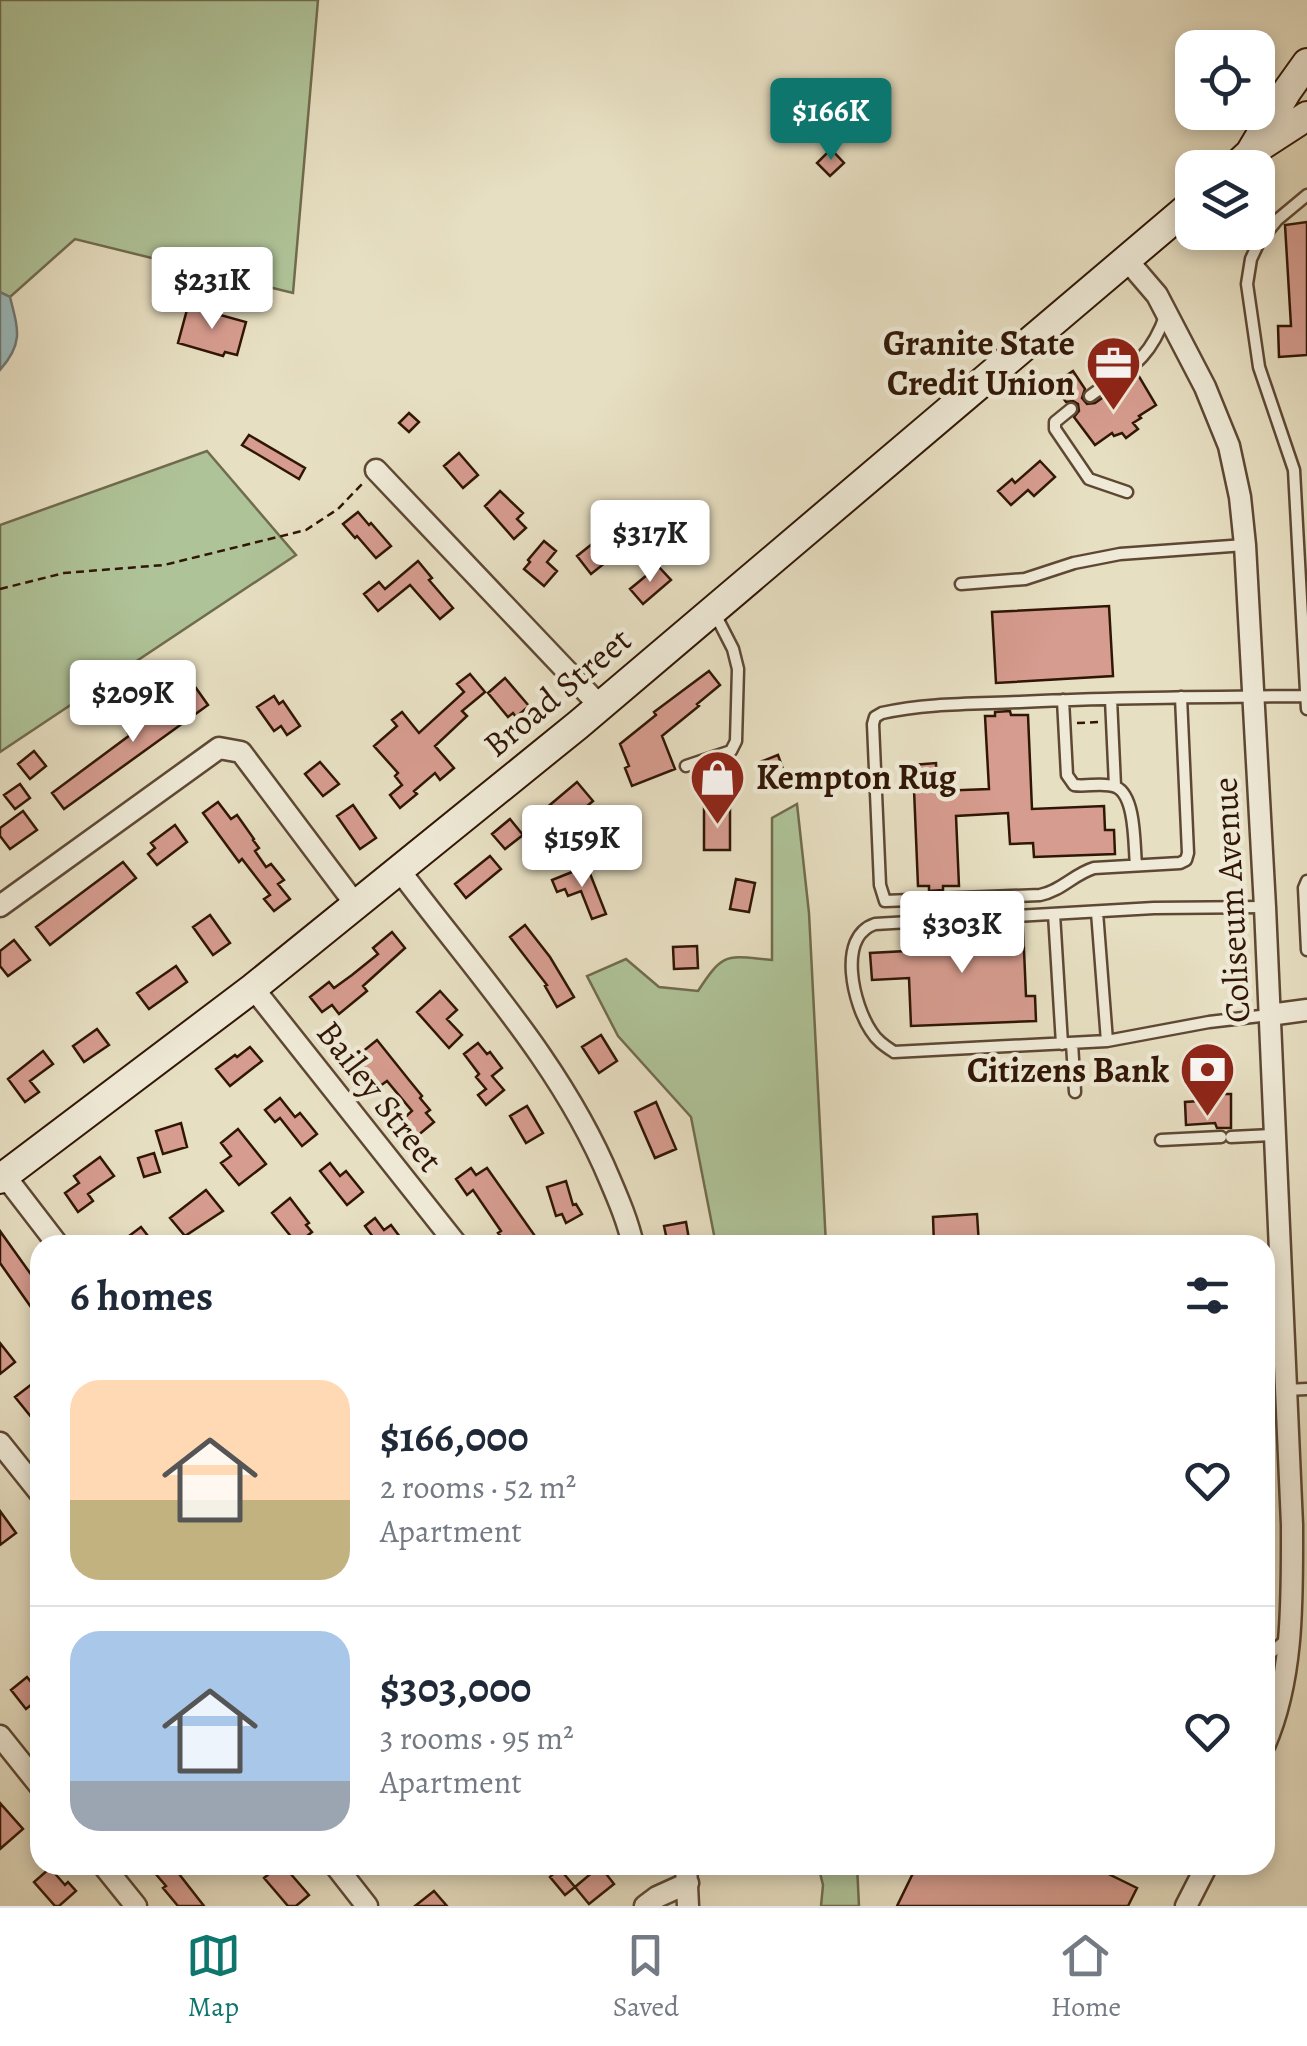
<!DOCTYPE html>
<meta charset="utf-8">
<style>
:root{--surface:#fff;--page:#f2f2f3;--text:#1f2937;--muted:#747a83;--line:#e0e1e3;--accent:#0f766e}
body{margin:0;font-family:Alegreya,serif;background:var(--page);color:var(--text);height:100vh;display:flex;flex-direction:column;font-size:38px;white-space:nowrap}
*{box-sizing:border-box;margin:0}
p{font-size:32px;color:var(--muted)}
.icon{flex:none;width:55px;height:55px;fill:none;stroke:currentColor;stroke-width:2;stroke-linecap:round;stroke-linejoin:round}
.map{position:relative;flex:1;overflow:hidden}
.panel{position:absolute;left:30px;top:1235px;width:1245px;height:640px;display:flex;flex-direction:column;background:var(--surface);border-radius:30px;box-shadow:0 5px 15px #0003}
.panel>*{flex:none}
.fabs{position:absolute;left:1175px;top:30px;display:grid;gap:20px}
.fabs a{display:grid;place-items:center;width:100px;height:100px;border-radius:20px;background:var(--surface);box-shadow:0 5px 15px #0003;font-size:50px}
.price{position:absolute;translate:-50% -85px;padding:0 22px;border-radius:10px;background:#fff;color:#222;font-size:32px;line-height:65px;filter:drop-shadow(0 2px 5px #0008)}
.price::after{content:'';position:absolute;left:50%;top:60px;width:30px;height:22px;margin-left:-15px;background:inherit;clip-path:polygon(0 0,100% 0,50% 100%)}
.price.on{background:var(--accent);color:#fff}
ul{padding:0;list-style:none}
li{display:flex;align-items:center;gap:30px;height:250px;padding:0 40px}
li+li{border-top:2px solid var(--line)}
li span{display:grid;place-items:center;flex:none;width:280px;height:200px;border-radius:30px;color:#555}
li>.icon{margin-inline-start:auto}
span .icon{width:120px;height:120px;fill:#fffc;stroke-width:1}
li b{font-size:42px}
h2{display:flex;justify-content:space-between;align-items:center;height:120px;padding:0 40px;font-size:42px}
.dock{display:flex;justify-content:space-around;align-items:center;height:140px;border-top:2px solid var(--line);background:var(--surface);font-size:28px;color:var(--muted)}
.dock a{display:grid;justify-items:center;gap:5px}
.dock .on{color:var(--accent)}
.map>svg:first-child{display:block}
.green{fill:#afc398;stroke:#706c4e;stroke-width:2.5}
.water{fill:#9ababd;stroke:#707873;stroke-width:2.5}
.building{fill:#d69c8f;stroke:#301605;stroke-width:2.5}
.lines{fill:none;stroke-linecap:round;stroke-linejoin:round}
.lane-casing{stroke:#5e4834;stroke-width:15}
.street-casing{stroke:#5e4834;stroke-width:25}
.secondary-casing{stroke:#301605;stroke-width:32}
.path{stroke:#301605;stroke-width:2.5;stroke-dasharray:8 5;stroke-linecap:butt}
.lane{stroke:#efead7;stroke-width:10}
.street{stroke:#efead7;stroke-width:20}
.secondary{stroke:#efead7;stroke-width:28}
.labels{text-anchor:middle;stroke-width:9;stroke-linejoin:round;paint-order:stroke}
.poi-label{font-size:35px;font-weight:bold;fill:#301605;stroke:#efead7;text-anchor:end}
.street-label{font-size:35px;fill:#301605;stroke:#efead7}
</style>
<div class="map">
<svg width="1307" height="1906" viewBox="0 0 1307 1906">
<rect width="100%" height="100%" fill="#e7dfc2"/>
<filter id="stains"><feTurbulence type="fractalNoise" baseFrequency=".002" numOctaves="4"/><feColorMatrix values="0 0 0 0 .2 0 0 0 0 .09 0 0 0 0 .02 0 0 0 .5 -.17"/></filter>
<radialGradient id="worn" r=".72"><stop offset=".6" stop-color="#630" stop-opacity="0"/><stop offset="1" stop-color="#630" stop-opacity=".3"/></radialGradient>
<path class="green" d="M0 0H318L293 293 75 239 10 297 0 292Z
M207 451 296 555 0 752V525Z
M797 804 809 913 826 1245H716L691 1117 618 1036 587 976 626 959 659 987 698 991C724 951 726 956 772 960V818Z
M818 1865H857L859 1906H821L823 1885Z"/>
<path class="water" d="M0 292 10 297C18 329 24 343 0 370Z"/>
<path class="building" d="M831 149 844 163 830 176 817 163Z
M1307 222V355L1279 357 1278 326H1291L1285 225Z
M188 306 246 322 237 355 225 352 223 356 178 343Z
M1073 371 1085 389 1082 398 1087 404 1095 403 1137 373 1156 405 1139 416 1141 418 1133 423 1138 429 1126 438 1122 433 1114 436 1112 433 1095 445 1074 417 1079 411 1078 404 1073 401 1066 402 1053 384Z
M409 413 419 422 409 432 399 423Z
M249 435 305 468 299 479 242 445Z
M459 453 478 475 463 488 444 466Z
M1040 461 1055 477 1034 496 1028 490 1011 505 998 491 1012 479 1015 483Z
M500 491 523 513 517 519 526 528 514 539 485 506Z
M358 512 369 525 371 523 391 546 376 558 357 536 355 538 343 524Z
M544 541 556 551 547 562 557 571 544 586 524 569 530 562 528 560Z
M592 544 606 562 591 574 577 556Z
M418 561 432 578 429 580 453 608 440 619 410 585 378 611 364 594 379 582 385 589Z
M658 566 671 580 643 604 630 589Z
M1109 606 1113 676 996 683 992 612Z
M709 671 720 685 697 704 699 706 662 736 675 769 632 786 625 768 629 766 620 744 656 715 654 712Z
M470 674 485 692 462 711 467 716 435 746 454 768 440 780 435 773 414 791 417 794 400 808 390 795 402 785 395 776 398 773 374 746 397 726 392 720 402 712 419 733 464 692 457 684Z
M505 678 529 706 516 717 513 713 508 717 488 693Z
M184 688 188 694 196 688 208 705 64 809 52 793 130 735 128 733Z
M274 696 279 704 283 701 300 726 287 735 281 726 274 731 257 707Z
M1010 711 1011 715H1028L1032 809 1104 806 1105 830H1114L1115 854 1034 857 1033 843 1010 844 1008 813 956 816 959 886H943V890L929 891V886H918L913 765 936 763 937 791 989 789 985 716H995V712Z
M34 751 46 766 30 779 18 764Z
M778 755 784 772 766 779 760 762Z
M320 762 339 784 323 796 305 774Z
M577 782 593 801 567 823 563 818 550 829 538 815Z
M20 784 30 798 15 809 4 795Z
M730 801V850H704V802Z
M218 802 231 819 237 815 254 839 253 840 259 848 255 851 266 867 271 864 284 880 278 884 290 899 274 911 264 899 270 895 242 859 239 862 203 813Z
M353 805 376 838 360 849 337 816Z
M23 811 37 830 10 849 0 836V828Z
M510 819 523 835 505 849 492 834Z
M175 825 187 842 157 865 148 854 155 848 151 843Z
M490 856 501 869 466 898 455 884Z
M123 862 136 878 50 945 36 927Z
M587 866 606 914 592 919 581 891 568 896 565 889 557 892 552 880Z
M736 879 755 883 749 912 730 909Z
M210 915 230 943 213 955 193 927Z
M525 925 550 957 574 997 557 1007 545 986 547 985 510 937Z
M1023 927 1026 996H1035L1036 1021 911 1026 909 978 872 980 870 953 906 951 905 932Z
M392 932 405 948 363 986 367 991 339 1014 332 1005 322 1012 310 997 329 982 334 988 352 975 378 954 373 948Z
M14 940 30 960 8 976 0 966V951Z
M697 946 698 968 674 969 673 947Z
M176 966 187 982 149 1009 137 993Z
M440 991 457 1010 447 1019 462 1035 449 1048 417 1012Z
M97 1029 109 1045 84 1062 73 1046Z
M601 1035 617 1061 599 1073 582 1047Z
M377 1040 409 1080 422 1096 420 1098 430 1110 426 1113 434 1122 416 1137 402 1120 412 1111 387 1081 380 1086 356 1057Z
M478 1043 487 1054 490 1052 502 1068 492 1076 504 1090 486 1105 478 1095 486 1089 476 1077 479 1074 464 1054Z
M250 1047 262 1061 230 1086 216 1069 235 1055 237 1057Z
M43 1051 53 1064 30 1081 39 1092 25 1102 8 1079Z
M1199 1094H1231V1128H1217L1215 1123 1186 1125 1185 1102 1199 1101Z
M280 1098 295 1117 300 1113 317 1134 302 1146 280 1118 275 1122 265 1110Z
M656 1102 676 1149 655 1158 635 1112Z
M527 1106 543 1133 526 1143 510 1116Z
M181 1123 187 1147 163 1154 156 1131Z
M238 1129 266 1164 239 1185 221 1163 231 1156 221 1143Z
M154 1153 160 1172 144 1177 138 1158Z
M100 1157 114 1176 88 1194 93 1201 78 1212 65 1193 79 1183 74 1176Z
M330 1163 340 1176 346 1171 363 1192 347 1205 320 1171Z
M471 1168 476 1175 487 1168 535 1236 530 1239 535 1245H508L498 1233 501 1231 473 1190 467 1195 456 1179Z
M566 1181 573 1205 576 1204 582 1214 566 1223 562 1214 556 1216 547 1187Z
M206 1190 223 1211 185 1236 170 1218Z
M290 1198 309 1223 306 1225 312 1232 297 1244 272 1213Z
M977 1214 979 1245H934L933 1217Z
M375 1218 384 1230 391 1225 406 1245H379L365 1226Z
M686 1222 690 1245H668L664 1226Z
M141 1227 155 1245H117Z
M0 1231 40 1287V1320L0 1263Z
M0 1343 15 1362 0 1374Z
M32 1384 40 1395V1428L15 1397Z
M0 1511 16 1533 0 1545Z
M27 1677 40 1693V1698L26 1709 11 1690Z
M0 1803 23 1829 0 1849Z
M163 1865H172L204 1906H178L163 1888 166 1886 154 1872Z
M280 1865H283L309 1895 296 1906H288L264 1878Z
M917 1865H1090L1137 1888 1128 1906H897Z
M600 1866 614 1884 589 1904 575 1887Z
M50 1868 65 1885 68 1882 76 1891 59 1906H55L34 1882Z
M559 1868 575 1887 565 1895 550 1877Z
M434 1891 447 1906H415Z"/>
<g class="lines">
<defs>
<path id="lane" d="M1307 195 1277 220 1259 242 1251 259 1247 284 1259 367 1294 470 1307 709
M1090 396C1129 368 1149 362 1166 314
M1071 409 1055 422V429L1089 479 1127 492
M961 584 1025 579 1074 563 1120 554 1245 545
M1181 697 1188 853 1186 860 1180 863 1094 868C1074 874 1061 891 1040 895L885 901 880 885 873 724 875 717 882 713C927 703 974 704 1020 702 1116 697 1211 697 1306 696
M1111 699 1115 786
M1063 700 1067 775 1074 785C1087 787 1104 782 1116 787 1136 796 1134 846 1136 865
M686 766 731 751 736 741 738 669 733 649 713 610
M1307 881 1304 888 1307 950
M1265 907 1154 908 875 924C836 937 854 1006 871 1031 877 1041 885 1046 894 1052L1107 1041 1209 1022 1269 1015
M1097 912 1107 1041
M1054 914 1062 1044
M1072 1043 1075 1092
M1231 1137 1274 1135
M1161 1140 1221 1137
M1286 1390 1307 1389
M1265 1658 1287 1639"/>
<path id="street" d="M1127 260 1157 295 1205 387 1229 446 1240 497 1245 545 1265 907 1292 1525C1292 1597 1294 1677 1265 1744
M376 470 600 706
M400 871C474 970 562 1064 610 1180 619 1201 628 1222 633 1245
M0 906 219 748 241 752 356 905
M253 988 457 1245
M1269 1015 1307 1010
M5 1176 58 1245
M0 1443 40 1493
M0 1736 40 1786
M103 1865 136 1906
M335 1865 367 1906
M686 1865 688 1906
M645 1906 657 1897 688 1883
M1186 1906 1207 1865"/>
<path id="secondary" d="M1250 153 1287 91 1307 63
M1234 168 1250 153 1307 116
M0 1179 253 988 578 725 1192 204"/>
</defs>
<use href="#lane" class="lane-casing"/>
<use href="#street" class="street-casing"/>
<use href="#secondary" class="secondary-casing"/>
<path class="path" d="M0 589 64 573 164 565 306 530 338 509 364 482
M1077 723 1099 722"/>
<use href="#lane" class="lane"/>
<use href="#street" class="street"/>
<use href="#secondary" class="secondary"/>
</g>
<defs>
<symbol id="office-pin" viewBox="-11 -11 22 30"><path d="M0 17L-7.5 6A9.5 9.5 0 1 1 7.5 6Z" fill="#8f2418" stroke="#efead7"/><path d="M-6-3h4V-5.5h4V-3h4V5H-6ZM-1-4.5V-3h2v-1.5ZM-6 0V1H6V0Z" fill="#fff"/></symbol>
<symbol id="shop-pin" viewBox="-11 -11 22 30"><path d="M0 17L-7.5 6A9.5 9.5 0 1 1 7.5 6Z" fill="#8f2418" stroke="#efead7"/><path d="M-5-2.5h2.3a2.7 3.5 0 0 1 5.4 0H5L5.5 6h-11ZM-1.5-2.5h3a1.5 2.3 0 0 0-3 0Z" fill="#fff"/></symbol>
<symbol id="bank-pin" viewBox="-11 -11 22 30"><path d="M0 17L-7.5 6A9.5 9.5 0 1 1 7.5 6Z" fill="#8f2418" stroke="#efead7"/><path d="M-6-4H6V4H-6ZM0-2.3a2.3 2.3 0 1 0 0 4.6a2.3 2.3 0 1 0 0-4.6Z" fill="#fff"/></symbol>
</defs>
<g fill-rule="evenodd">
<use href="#office-pin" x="1082" y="332" width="63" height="86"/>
<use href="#shop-pin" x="686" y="746" width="63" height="86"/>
<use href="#bank-pin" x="1176" y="1038" width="63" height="86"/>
</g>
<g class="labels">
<g class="poi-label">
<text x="1075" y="355">Granite State<tspan x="1075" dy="40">Credit Union</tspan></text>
<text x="756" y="789" text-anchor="start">Kempton Rug</text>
<text x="1169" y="1082">Citizens Bank</text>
</g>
<g class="street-label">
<text transform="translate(557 692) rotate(-40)" y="12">Broad Street</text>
<text transform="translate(1231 900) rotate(-93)" y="12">Coliseum Avenue</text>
<text transform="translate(380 1096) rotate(52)" y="12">Bailey Street</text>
</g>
</g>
<rect width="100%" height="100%" filter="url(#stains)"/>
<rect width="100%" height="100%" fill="url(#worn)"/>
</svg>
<div class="fabs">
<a><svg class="icon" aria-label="locate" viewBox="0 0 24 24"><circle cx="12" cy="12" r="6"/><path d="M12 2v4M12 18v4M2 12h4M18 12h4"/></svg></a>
<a><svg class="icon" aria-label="layers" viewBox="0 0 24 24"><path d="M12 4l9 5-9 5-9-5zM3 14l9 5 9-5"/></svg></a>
</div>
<b class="price on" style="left:831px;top:163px">$166K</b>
<b class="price" style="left:212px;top:332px">$231K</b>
<b class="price" style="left:650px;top:585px">$317K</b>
<b class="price" style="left:133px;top:745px">$209K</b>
<b class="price" style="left:582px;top:890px">$159K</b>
<b class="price" style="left:962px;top:976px">$303K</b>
<section class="panel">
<h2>6 homes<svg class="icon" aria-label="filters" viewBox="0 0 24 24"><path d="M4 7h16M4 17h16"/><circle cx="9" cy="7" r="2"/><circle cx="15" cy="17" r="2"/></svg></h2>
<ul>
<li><span style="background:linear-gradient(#ffd9b3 60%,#c2b280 0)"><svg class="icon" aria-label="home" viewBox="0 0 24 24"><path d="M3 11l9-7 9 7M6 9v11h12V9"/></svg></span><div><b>$166,000</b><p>2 rooms · 52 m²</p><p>Apartment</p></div><svg class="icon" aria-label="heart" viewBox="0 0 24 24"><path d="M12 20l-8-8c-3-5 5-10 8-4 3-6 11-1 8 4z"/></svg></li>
<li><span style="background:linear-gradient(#a9c7e8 75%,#9aa5b1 0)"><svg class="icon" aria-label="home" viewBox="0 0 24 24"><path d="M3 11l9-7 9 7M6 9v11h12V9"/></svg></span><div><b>$303,000</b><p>3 rooms · 95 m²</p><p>Apartment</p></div><svg class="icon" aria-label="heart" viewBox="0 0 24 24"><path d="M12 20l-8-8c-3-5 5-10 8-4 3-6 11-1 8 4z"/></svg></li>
</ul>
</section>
</div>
<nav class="dock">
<a class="on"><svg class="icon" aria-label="map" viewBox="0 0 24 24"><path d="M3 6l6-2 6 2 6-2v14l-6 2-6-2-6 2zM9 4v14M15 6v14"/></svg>Map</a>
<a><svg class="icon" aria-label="saved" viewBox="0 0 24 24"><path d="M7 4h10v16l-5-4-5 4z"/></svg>Saved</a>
<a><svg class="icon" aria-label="home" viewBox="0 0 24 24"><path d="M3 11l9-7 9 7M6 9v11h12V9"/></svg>Home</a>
</nav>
